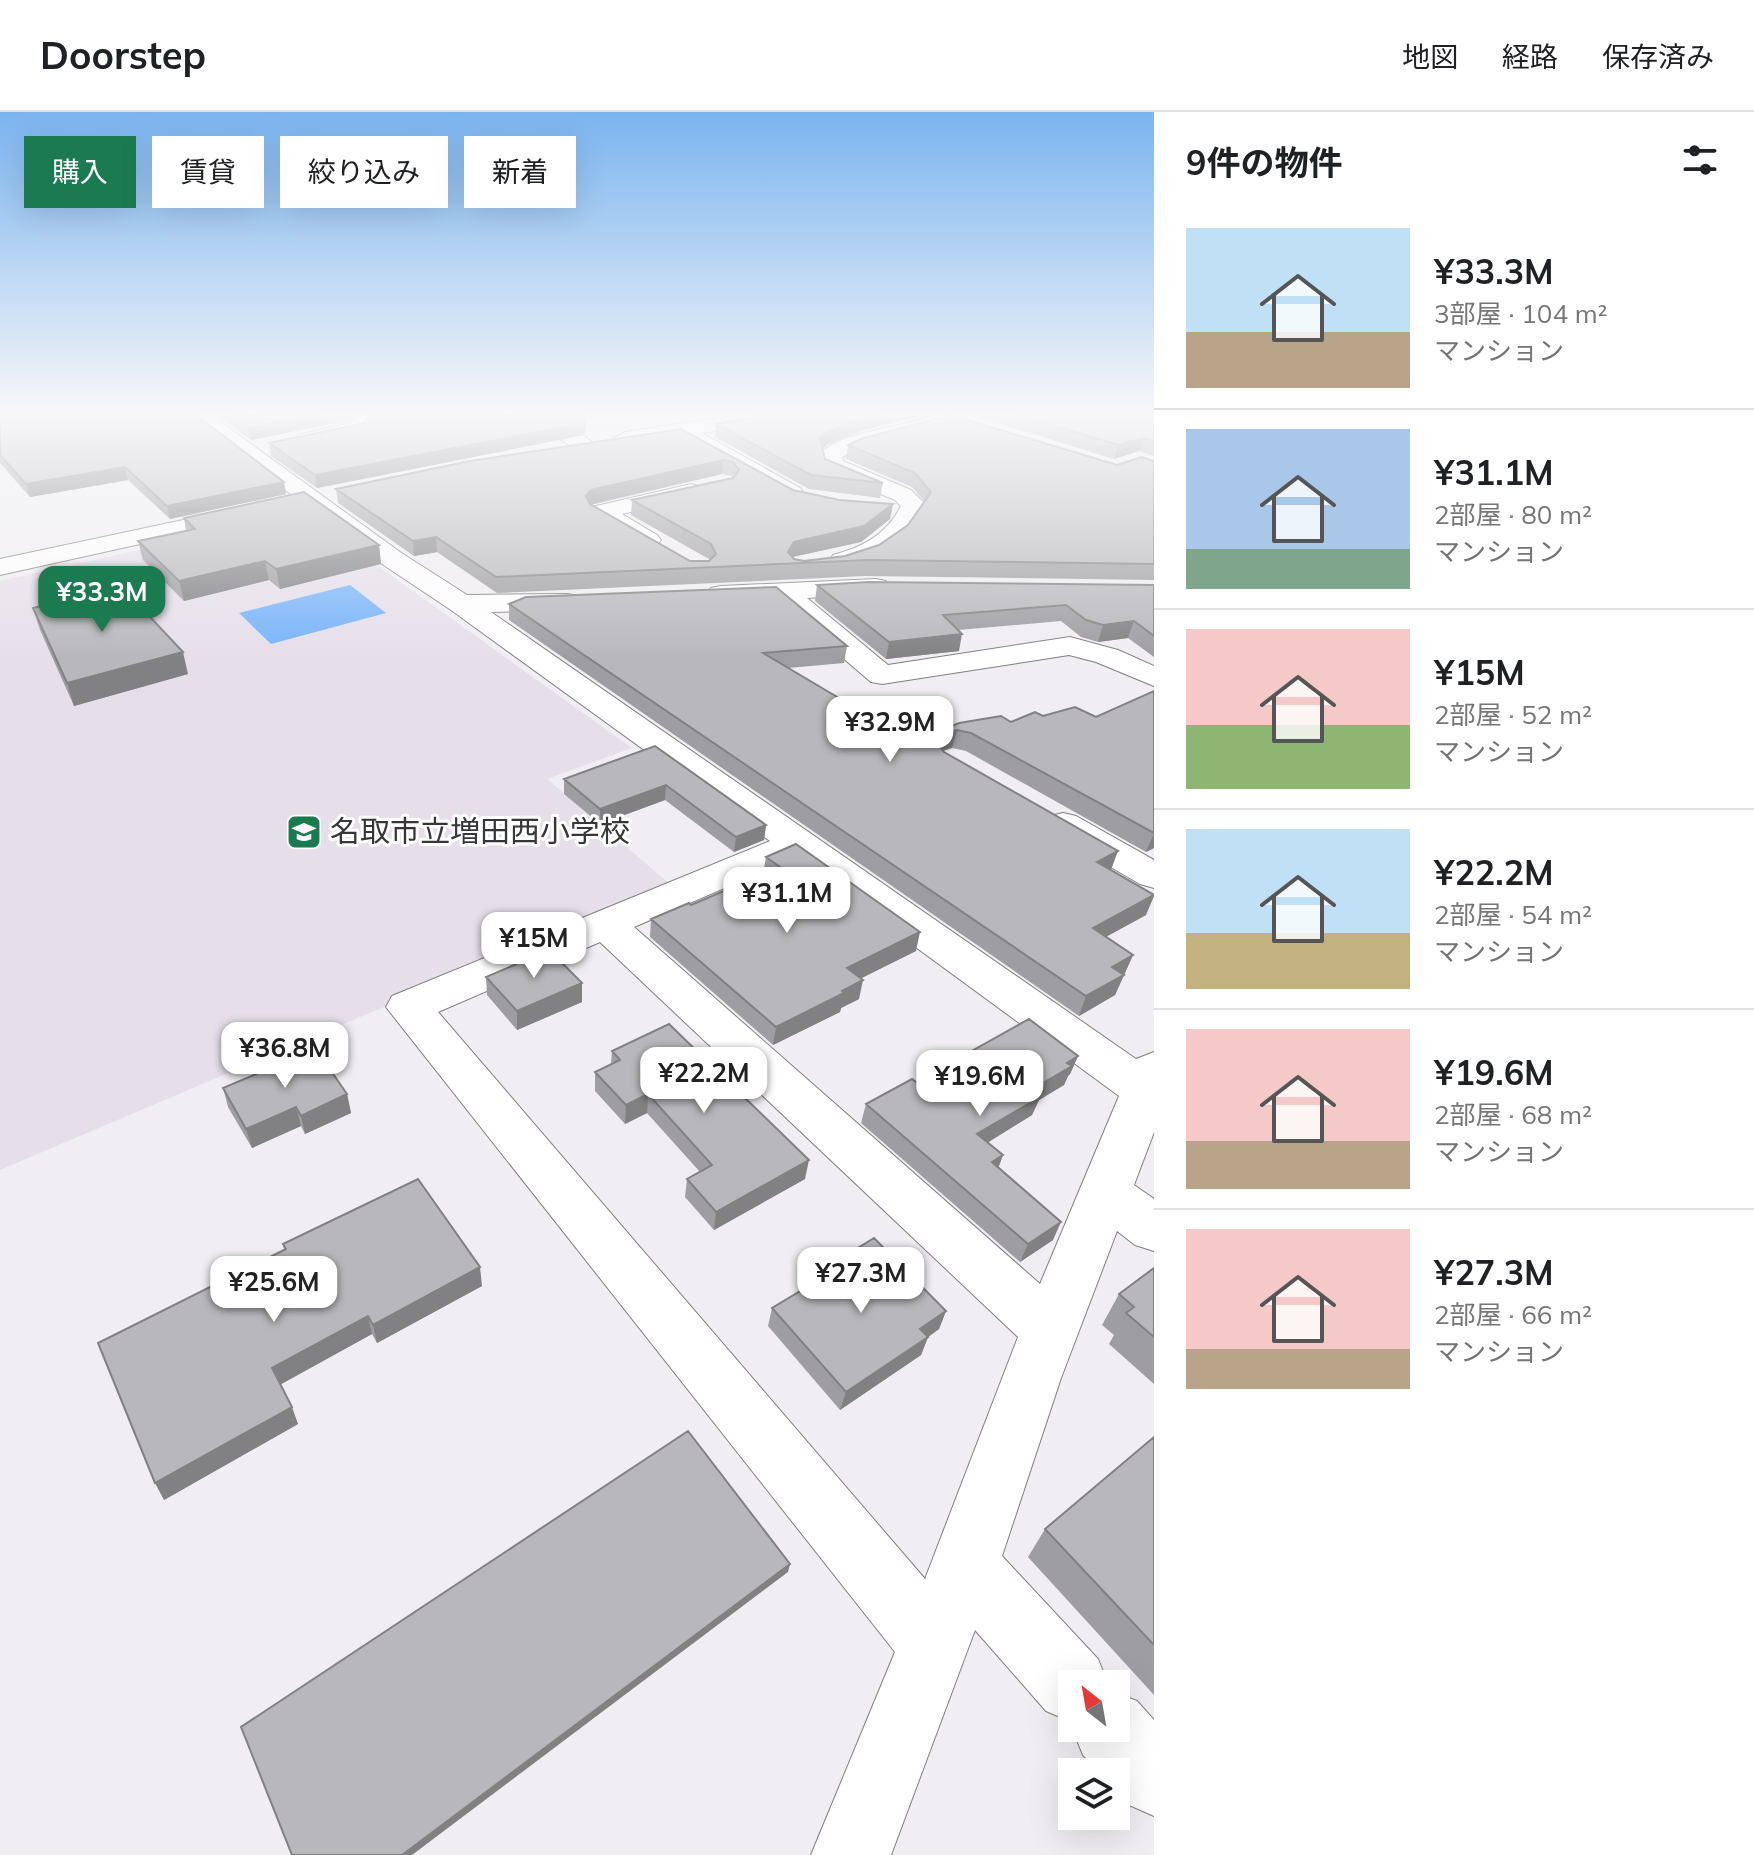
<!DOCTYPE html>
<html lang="ja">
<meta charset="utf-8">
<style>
:root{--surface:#fff;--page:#f6f6f6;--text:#202124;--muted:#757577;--line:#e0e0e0;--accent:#1b7a50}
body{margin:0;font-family:Mulish,"Noto Sans JP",sans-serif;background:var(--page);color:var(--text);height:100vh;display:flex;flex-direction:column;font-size:30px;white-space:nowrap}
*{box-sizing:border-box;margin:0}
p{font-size:26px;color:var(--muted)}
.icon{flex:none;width:44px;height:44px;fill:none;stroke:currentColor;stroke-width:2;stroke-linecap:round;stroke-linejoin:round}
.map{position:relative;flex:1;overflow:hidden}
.side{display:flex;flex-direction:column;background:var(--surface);width:600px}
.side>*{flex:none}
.banner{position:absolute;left:24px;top:24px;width:760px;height:72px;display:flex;gap:16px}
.needle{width:52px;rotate:329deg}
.buttons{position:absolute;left:1058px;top:1558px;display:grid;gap:16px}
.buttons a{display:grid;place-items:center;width:72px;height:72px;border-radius:0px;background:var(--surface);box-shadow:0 8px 32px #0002;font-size:40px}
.price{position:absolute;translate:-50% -68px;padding:0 18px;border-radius:16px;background:#fff;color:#222;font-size:26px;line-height:52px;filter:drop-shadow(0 2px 4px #0008)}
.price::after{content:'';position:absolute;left:50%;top:48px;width:24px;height:18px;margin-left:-12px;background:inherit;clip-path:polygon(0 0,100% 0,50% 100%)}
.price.active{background:var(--accent);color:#fff}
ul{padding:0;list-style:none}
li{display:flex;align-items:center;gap:24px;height:200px;padding:0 32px}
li+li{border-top:2px solid var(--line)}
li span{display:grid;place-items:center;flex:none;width:224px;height:160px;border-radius:0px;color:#555}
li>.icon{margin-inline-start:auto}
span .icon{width:96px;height:96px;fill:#fffc;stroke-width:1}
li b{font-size:34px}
h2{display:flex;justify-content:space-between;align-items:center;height:96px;padding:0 32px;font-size:34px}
.chip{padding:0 28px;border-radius:0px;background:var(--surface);box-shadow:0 8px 32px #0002;font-size:28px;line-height:72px}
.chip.active{background:var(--accent);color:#fff}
header{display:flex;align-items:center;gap:48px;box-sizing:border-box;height:112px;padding:0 40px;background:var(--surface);border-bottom:2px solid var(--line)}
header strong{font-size:38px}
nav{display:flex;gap:44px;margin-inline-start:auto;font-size:28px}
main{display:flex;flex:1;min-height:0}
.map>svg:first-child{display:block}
.built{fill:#e6dfea}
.water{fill:#76b3f9}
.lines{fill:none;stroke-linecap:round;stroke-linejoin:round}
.minor-casing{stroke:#817e82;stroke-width:2}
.minor{fill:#fff;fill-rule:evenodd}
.wall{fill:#9e9ea2;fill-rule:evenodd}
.shaded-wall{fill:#818184}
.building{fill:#b8b8bc;stroke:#818184;stroke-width:2;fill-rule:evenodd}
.labels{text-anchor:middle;stroke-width:6;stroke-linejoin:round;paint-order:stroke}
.poi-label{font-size:30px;fill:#373638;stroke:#fff;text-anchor:start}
</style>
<header>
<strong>Doorstep</strong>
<nav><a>地図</a><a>経路</a><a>保存済み</a></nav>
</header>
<main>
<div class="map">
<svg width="1154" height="1743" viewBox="0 0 1154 1743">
<rect width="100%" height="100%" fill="#f0eef2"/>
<path class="built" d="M304 401 632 636 547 667 671 773 0 1058V469Z"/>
<path class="water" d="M350 473 386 501 271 532 239 501Z"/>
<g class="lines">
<defs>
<path id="minor" d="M188 303H211L400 440 467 483 568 482 578 484 582 490 578 496 568 498 491 500 1136 947 1154 940V1020L1134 1073 1154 1087V1139L1135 1133 1117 1119 1061 1266 1002 1444 1098 1547 1108 1572H1072V1610L1046 1599 975 1518 891 1743H811L895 1540 386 895 392 884 770 729 451 498 382 452ZM794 746 1119 984 1040 1172 634 815ZM600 830 1018 1225 925 1467 438 900Z
M356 303H376L366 320 305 333 294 327 298 323 351 311Z
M568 303H594L573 316 595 332 592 337C576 340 558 327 548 316Z
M739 303H793L783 309 702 321 800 376 804 381 800 386H784L713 343 676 325 625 332 614 326 625 320Z
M936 303H960C945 322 870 332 842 345L843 349 911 378 926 393C911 426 873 465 833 455L829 449 833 443C863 435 886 423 901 394L895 388 824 358 820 342C839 319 907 315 936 303Z
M691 372 699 374 703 379 699 384 622 402 657 423 661 428 657 433H639L589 400 592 395Z
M244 395 253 397 256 402 253 407 0 463V447Z
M876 467 886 469 890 475 886 481 807 486 888 553 1070 525 1118 538 1154 554V574L1096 550 1069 543 882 572 871 570 775 488 721 490 711 488 707 482 711 476 721 474Z
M1063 701 1076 704 1154 748V776L1140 772 1050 720 1044 712 1050 704Z
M1116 1581 1137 1589 1154 1608V1704L1127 1692 1116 1680V1660H1099L1083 1643 1072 1616H1116Z"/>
</defs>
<use href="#minor" class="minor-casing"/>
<use href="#minor" class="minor"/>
</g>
<path class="wall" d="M0 303 286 382 170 407 128 368 30 385 0 351Z
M217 303H353L349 308 251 328Z
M971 303H1154V344L1139 339 1114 347Z
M908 307 863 318 828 332 822 336 825 347 883 371 880 386 809 377 715 325 716 312Z
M681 317 793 378 839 388 893 392 890 407 861 430 792 445 794 447 804 449 845 444 879 433 908 413 925 390 912 375 846 347 848 333 1117 353 1154 349V468L865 464 497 481 437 440 414 444 338 391 336 377ZM722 362 732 364 733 366 632 388 631 403 709 447V449H690L591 393Z
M584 323 317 376 271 344 269 331Z
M184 406 379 433 381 452 280 477 269 468 184 489 143 448 138 429 186 419Z
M817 473H1154V545L1128 526 1098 530 1081 525 1061 509 958 518 959 539 886 547 815 489Z
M509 492 847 534 844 551 788 556 893 618 924 626 959 611 1011 610 1043 604 1096 605 1154 579V736L1146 740 966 639 952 636 943 639 1111 758 1146 803 1106 825 1133 843 1115 883 1079 904 509 508Z
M33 496 188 562 74 594 40 518Z
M655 634 766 713 764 728 734 740 665 688 600 712 564 682V667Z
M766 745 916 839 860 866 859 887 841 896 840 900 773 933 650 825 651 807 691 793 763 762Z
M486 865 582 871V890L517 918 487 883Z
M612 939 805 1067 714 1118 685 1085 687 1067 700 1060 647 1001 625 1012 595 979V960L611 952Z
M1078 944 1070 962 1068 964 1064 973 1039 988 1032 1003 988 1030 1003 1043 998 1056 1053 1128 1020 1150 861 1011 866 992Z
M223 976 347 982 351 1001 305 1022 301 1014 252 1036 228 995Z
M283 1132 482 1174 377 1231 372 1222 280 1272 298 1312 164 1388 284 1138Z
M837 1149 946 1199 939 1217 928 1225 921 1243 840 1298 768 1214 772 1196 835 1158Z
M1154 1156V1272L1109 1232 1114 1223 1102 1213 1119 1182Z
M1154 1325V1583L1028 1445 1045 1417Z"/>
<path class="shaded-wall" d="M314 303H353L349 308 251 328 249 316Z
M588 303 584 323 317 376 315 363Z
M874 303H937L908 307 863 318 828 332 818 340 820 326 830 319Z
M1143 326 1139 339 1114 347 1118 333Z
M723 348 722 362 591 392 586 398V384L591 378Z
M125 355 128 368 30 385 26 372Z
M284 370 286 382 170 407 167 394Z
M893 392 890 407 861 430 792 445 788 440 794 430Z
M436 425 437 440 414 444 413 429Z
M379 433 381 452 280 477 276 457Z
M265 449 269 468 184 489 179 469Z
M1134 509 1128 526 1098 530 1103 513Z
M962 522 959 539 886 547 889 530Z
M183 540 188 562 74 594 67 571Z
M957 618 952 636 939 640 937 631 943 622Z
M666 673 665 688 600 712V697Z
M766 713 764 728 734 740 736 725Z
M1154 721V736L1146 740Z
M1118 739 1111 758 1097 750Z
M1154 784 1146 803 1085 836 1093 816Z
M920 820 916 839 844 875 847 856Z
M1133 843 1115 883 1079 904 1086 884 1112 855Z
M863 868 859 887 841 896 840 900 773 933 776 915Z
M582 871V890L517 918V899Z
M1078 944 1070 962 1068 964 1064 973 1039 988 1032 1003 971 1041 977 1022 1031 978Z
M347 982 351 1001 305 1022 301 1004Z
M648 982 647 1001 625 1012 626 993Z
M296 995 301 1014 252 1036 246 1017Z
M1003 1043 996 1062 992 1050Z
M809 1048 805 1067 714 1118 716 1100Z
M1061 1110 1053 1128 1020 1150 1028 1132Z
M480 1155 482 1174 377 1231 373 1213Z
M946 1199 939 1217 928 1225 921 1243 840 1298 846 1280 920 1217Z
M368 1204 372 1222 278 1274 272 1256Z
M292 1295 298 1312 164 1388 155 1371Z
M790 1452 788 1460 412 1743H402Z"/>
<path class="building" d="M0 303H196L284 370 167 394 125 355 26 372 0 343Z
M231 303H314L249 316Z
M369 303H586L584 311 315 363 269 331 365 311Z
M762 303H874L830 319 820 326 825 347 883 371 811 363 716 312Z
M951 303 1117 353 1142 345 1154 349V452L868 448 496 465 436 425 413 429 336 377 470 349 681 317 793 378 839 388 893 392 864 414 794 430 788 440 794 447 804 449 845 444 879 433 908 413 931 380 915 361 848 333 864 326ZM723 348 733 350 739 358 733 366 632 388 711 432 716 442 709 449H690L590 392 586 384 591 378Z
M1017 303H1154V329L1143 326 1118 333Z
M304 380 379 433 276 457 265 449 179 469 138 429 195 417 184 406Z
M868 470 1154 473V524L1134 509 1103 513 1086 508 1066 493 943 503 962 522 889 530 817 473Z
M122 475 183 540 67 571 33 496Z
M776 475 847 534 763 541 893 618 904 614 924 626 959 611 1001 604 1011 610 1035 600 1043 604 1075 595 1096 605 1154 579V721L971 621 957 618 943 622 937 631 944 640 1118 739 1097 750 1154 783 1093 816 1133 843 1112 855 1124 863 1086 884 509 492 526 485Z
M655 634 766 713 736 725 666 673 600 697 564 667Z
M796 732 920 820 847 856 863 868 842 879 844 881 776 915 651 807 689 791 691 793 780 755 766 745Z
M549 838 582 871 517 899 486 865Z
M1029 907 1078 944 1067 951 1072 954 1031 978 1040 985 977 1022 1003 1043 992 1050 1061 1110 1028 1132 866 992 912 967 916 970Z
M669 912 809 1048 716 1100 687 1067 712 1053 648 982 626 993 595 960 620 948 612 939Z
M316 937 347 982 301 1004 296 995 246 1017 223 976Z
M418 1067 480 1155 373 1213 368 1204 272 1256 292 1295 155 1371 98 1231 286 1137 283 1132Z
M874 1126 946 1199 920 1217 928 1225 846 1280 772 1196 842 1154 837 1149Z
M1154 1156V1225L1126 1201 1134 1195 1119 1182Z
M688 1319 790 1452 402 1743H292L241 1615Z
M1154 1325V1533L1045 1417Z"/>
<linearGradient id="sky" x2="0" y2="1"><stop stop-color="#7ab4ef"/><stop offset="0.55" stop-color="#f8f7f9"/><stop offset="1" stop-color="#f8f7f9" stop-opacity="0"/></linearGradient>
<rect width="1154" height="547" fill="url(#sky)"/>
<defs>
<symbol id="school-square" viewBox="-11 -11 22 22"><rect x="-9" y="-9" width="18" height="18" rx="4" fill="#1b7a50" stroke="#fff"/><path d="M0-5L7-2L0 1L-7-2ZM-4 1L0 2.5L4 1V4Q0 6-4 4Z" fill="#fff"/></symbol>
</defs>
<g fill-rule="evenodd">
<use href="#school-square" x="284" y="700" width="40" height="40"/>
</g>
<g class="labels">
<g class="poi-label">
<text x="330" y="730">名取市立増田西小学校</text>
</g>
</g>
</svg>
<div class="buttons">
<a><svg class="needle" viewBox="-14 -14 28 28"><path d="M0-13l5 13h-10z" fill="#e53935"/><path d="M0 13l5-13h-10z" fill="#757577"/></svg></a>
<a><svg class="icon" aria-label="layers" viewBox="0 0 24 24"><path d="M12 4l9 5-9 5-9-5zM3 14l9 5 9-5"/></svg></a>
</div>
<b class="price active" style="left:102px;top:522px">¥33.3M</b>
<b class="price" style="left:890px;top:652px">¥32.9M</b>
<b class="price" style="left:787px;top:823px">¥31.1M</b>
<b class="price" style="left:534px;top:868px">¥15M</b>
<b class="price" style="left:285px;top:978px">¥36.8M</b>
<b class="price" style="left:704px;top:1003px">¥22.2M</b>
<b class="price" style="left:980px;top:1006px">¥19.6M</b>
<b class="price" style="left:861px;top:1203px">¥27.3M</b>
<b class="price" style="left:274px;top:1212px">¥25.6M</b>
<div class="banner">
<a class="chip active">購入</a>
<a class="chip">賃貸</a>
<a class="chip">絞り込み</a>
<a class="chip">新着</a>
</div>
</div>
<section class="side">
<h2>9件の物件<svg class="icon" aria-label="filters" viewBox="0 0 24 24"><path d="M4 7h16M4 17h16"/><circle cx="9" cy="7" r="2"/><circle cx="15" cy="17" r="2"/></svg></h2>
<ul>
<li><span style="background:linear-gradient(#bfe0f5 65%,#b9a48a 0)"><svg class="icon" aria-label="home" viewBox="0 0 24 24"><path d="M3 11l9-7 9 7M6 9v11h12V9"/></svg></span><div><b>¥33.3M</b><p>3部屋 · 104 m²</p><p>マンション</p></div></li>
<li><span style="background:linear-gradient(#a9c7e8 75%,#7fa58c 0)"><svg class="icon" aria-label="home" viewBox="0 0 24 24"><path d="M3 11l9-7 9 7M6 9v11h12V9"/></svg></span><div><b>¥31.1M</b><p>2部屋 · 80 m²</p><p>マンション</p></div></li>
<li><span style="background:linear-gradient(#f6c9c9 60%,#8fb573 0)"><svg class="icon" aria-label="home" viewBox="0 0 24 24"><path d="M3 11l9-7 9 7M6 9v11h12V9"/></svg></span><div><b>¥15M</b><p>2部屋 · 52 m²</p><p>マンション</p></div></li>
<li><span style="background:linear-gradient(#bfe0f5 65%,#c2b280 0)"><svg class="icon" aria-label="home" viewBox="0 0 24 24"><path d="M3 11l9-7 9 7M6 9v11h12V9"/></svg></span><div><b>¥22.2M</b><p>2部屋 · 54 m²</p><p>マンション</p></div></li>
<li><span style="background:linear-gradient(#f6c9c9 70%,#b9a48a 0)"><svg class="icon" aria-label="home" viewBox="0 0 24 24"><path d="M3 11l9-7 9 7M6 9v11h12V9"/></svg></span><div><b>¥19.6M</b><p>2部屋 · 68 m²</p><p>マンション</p></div></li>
<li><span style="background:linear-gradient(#f6c9c9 75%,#b9a48a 0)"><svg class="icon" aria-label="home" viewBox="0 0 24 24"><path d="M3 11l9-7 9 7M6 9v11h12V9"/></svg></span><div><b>¥27.3M</b><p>2部屋 · 66 m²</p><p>マンション</p></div></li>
</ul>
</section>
</main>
